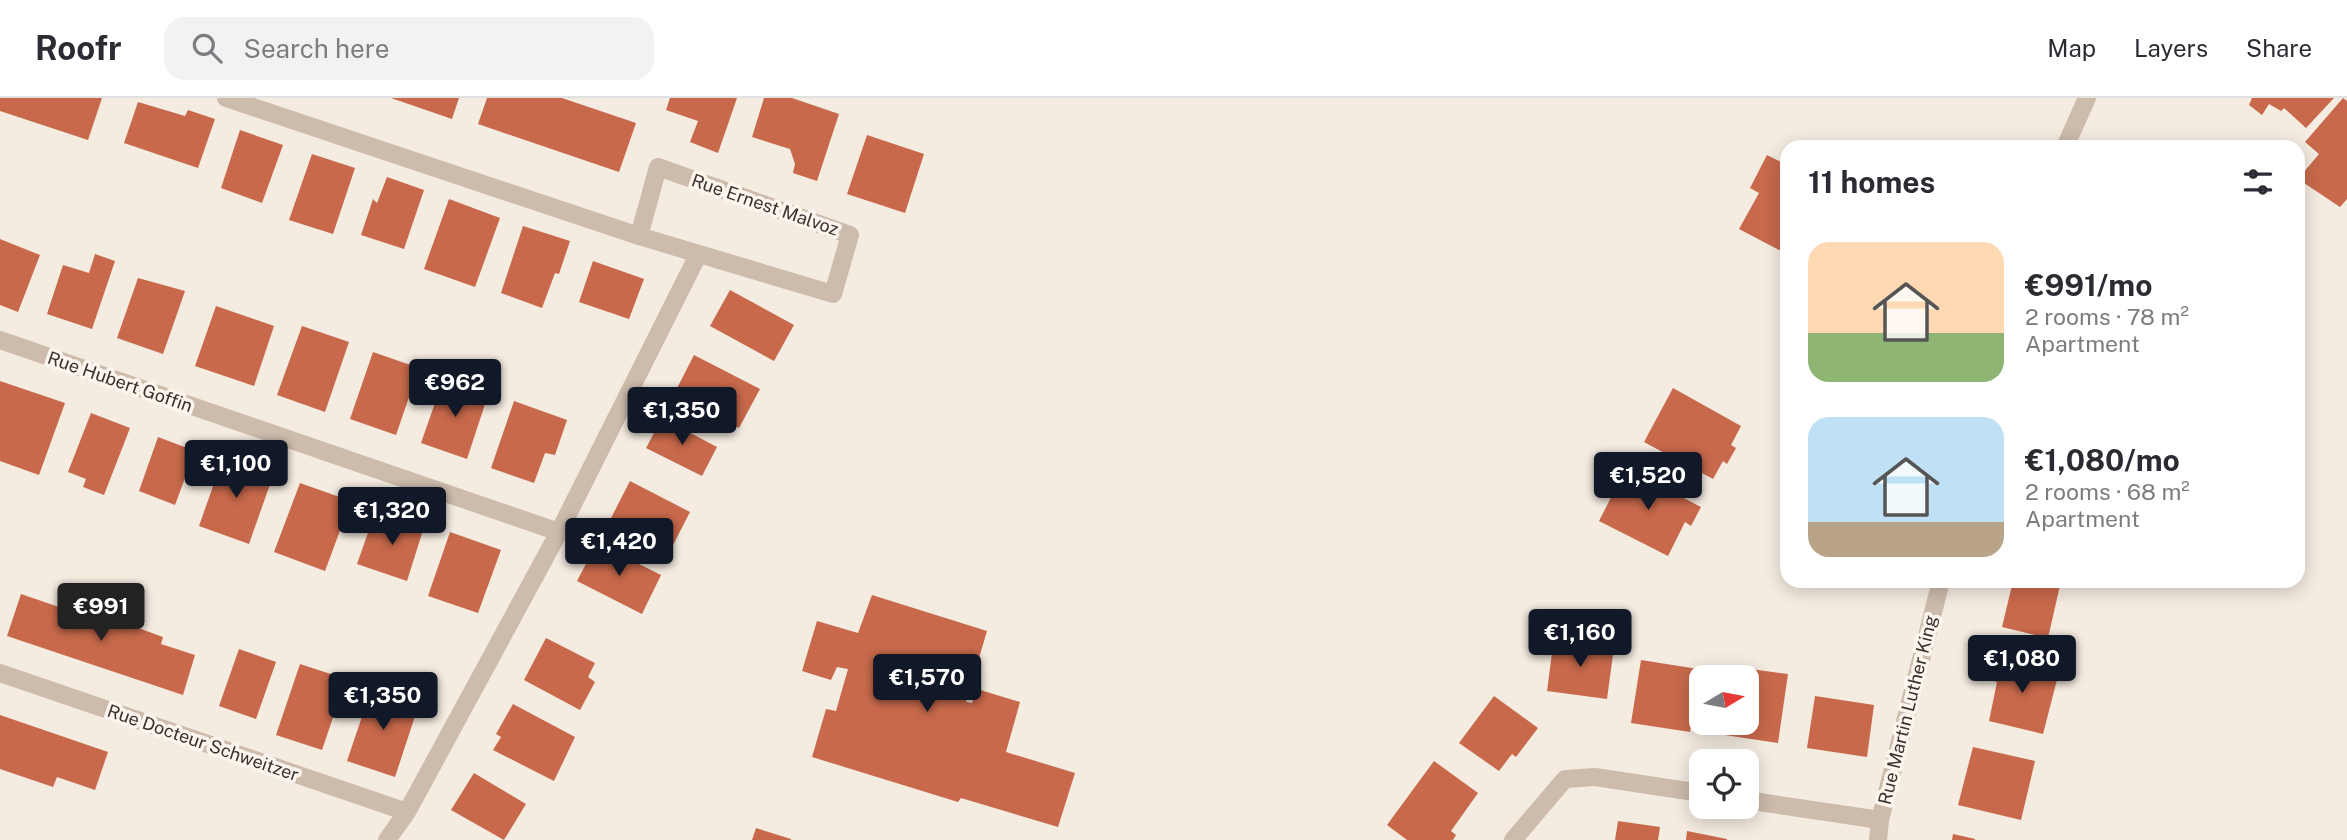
<!DOCTYPE html>
<meta charset="utf-8">
<style>
:root{--surface:#fff;--page:#f2f2f3;--text:#2b2b33;--muted:#7c7c81;--line:#e1e1e2;--accent:#111827}
body{margin:0;font-family:"Public Sans",sans-serif;background:var(--page);color:var(--text);height:100vh;display:flex;flex-direction:column;font-size:26px;white-space:nowrap}
*{box-sizing:border-box;margin:0}
p{font-size:23px;color:var(--muted)}
.icon{flex:none;width:38px;height:38px;fill:none;stroke:currentColor;stroke-width:2;stroke-linecap:round;stroke-linejoin:round}
.map{position:relative;flex:1;overflow:hidden}
.drawer{position:absolute;left:1780px;top:42px;width:525px;height:448px;display:flex;flex-direction:column;background:var(--surface);border-radius:21px;box-shadow:0 4px 18px #0003}
.drawer>*{flex:none}
.needle{width:46px;rotate:80deg}
.fabs{position:absolute;left:1689px;top:567px;display:grid;gap:14px}
.fabs a{display:grid;place-items:center;width:70px;height:70px;border-radius:14px;background:var(--surface);box-shadow:0 4px 18px #0003;font-size:35px}
.price{position:absolute;translate:-50% -60px;padding:0 16px;border-radius:7px;background:var(--accent);color:#fff;font-size:23px;line-height:46px;filter:drop-shadow(0 2px 4px #0008)}
.price::after{content:'';position:absolute;left:50%;top:42px;width:21px;height:16px;margin-left:-10px;background:inherit;clip-path:polygon(0 0,100% 0,50% 100%)}
.price.selected{background:#222;color:#fff}
ul{padding:0;list-style:none}
li{display:flex;align-items:center;gap:21px;height:175px;padding:0 28px}
li span{display:grid;place-items:center;flex:none;width:196px;height:140px;border-radius:21px;color:#555}
li>.icon{margin-inline-start:auto}
span .icon{width:84px;height:84px;fill:#fffc;stroke-width:1}
li b{font-size:30px}
h2{display:flex;justify-content:space-between;align-items:center;height:84px;padding:0 28px;font-size:30px}
header{display:flex;align-items:center;gap:42px;box-sizing:border-box;height:98px;padding:0 35px;background:var(--surface);border-bottom:2px solid var(--line)}
header strong{font-size:33px}
nav{display:flex;gap:38px;margin-inline-start:auto;font-size:24px}
.search{width:490px;height:63px;background:var(--page);display:flex;align-items:center;gap:18px;box-sizing:border-box;padding:0 24px;border-radius:21px;color:var(--muted);font-size:26px}
.map>svg:first-child{display:block}
.building{fill:#c8694b}
.lines{fill:none;stroke-linecap:round;stroke-linejoin:round}
.minor{stroke:#cdbbac;stroke-width:18}
.labels{text-anchor:middle;stroke-width:7;stroke-linejoin:round;paint-order:stroke}
.street-label{font-size:18px;fill:#3b302b;stroke:#fbf5ee}
</style>
<header>
<strong>Roofr</strong>
<div class="search"><svg class="icon" aria-label="search" viewBox="0 0 24 24"><circle cx="10" cy="10" r="6"/><path d="M15 15l6 6"/></svg>Search here</div>
<nav><a>Map</a><a>Layers</a><a>Share</a></nav>
</header>
<div class="map">
<svg width="2347" height="742" viewBox="0 0 2347 742">
<rect width="100%" height="100%" fill="#f4ebe1"/>
<path class="building" d="M0 0H102L88 42 0 13Z
M391 0H459L452 21Z
M487 0H562L636 25 619 74 478 26Z
M670 0H737L718 55 690 44 698 23 666 12Z
M764 0H792L839 16 817 83 793 75 795 66 790 51 752 39Z
M2252 0H2334L2306 30 2284 10 2281 13 2269 6 2262 17 2249 7Z
M2343 0 2347 3V101L2340 109 2298 81 2319 56 2305 44Z
M138 4 185 18 188 12 215 21 198 70 124 45Z
M240 32 283 47 262 105 221 90Z
M867 37 924 56 905 115 847 96Z
M312 56 355 70 333 136 289 122Z
M1767 57 1787 67 1785 155 1739 131 1759 95 1750 90Z
M387 79 424 92 404 151 361 137 373 101 377 105Z
M449 101 500 120 475 189 424 171Z
M523 128 570 143 559 176 555 175 542 210 501 195Z
M0 141 40 157 18 214 0 207Z
M95 156 115 163 92 231 47 216 63 167 89 175Z
M593 163 644 181 629 221 579 204Z
M138 180 185 193 163 256 117 240Z
M730 192 794 227 774 263 710 228Z
M216 208 274 228 254 288 195 268Z
M302 228 349 244 325 314 277 297Z
M373 254 419 270 396 337 350 321Z
M694 257 760 291 739 330 674 296Z
M443 282 488 297 467 361 421 345Z
M0 283 65 305 39 377 0 363Z
M1673 290 1741 328 1731 347 1736 350 1727 366 1723 363 1713 381 1644 344Z
M514 303 567 322 555 357 545 355 534 385 491 370Z
M91 315 130 330 104 397 83 389 86 381 68 374Z
M662 320 717 349 702 378 646 350Z
M158 339 195 353 175 407 139 393Z
M224 357 274 375 249 446 199 428Z
M1626 370 1701 409 1691 428 1685 424 1668 458 1599 423Z
M630 383 690 414 671 451 611 420Z
M300 385 351 403 325 473 274 454Z
M383 415 424 429 407 483 357 466 369 432 377 435Z
M450 434 501 452 478 515 428 498Z
M597 445 661 477 642 516 577 483Z
M2013 483H2061L2048 540 2002 529Z
M21 496 59 509 62 504 130 527 163 539 161 546 195 557 183 597 7 538Z
M872 497 987 533 966 604 972 605 977 591 1020 604 1006 654 1075 675 1058 729 961 700 958 704 812 659 826 611 836 613 848 571 837 569 831 582 802 573 817 523 858 535Z
M546 540 595 565 588 579 595 584 580 612 524 582Z
M1554 540 1614 549 1607 601 1547 593Z
M239 551 276 564 256 621 219 608Z
M1998 559 2059 574 2043 636 1989 623 1997 584 1991 582Z
M1641 562 1698 571 1690 634 1631 625Z
M300 566 346 581 322 652 276 637Z
M1728 568 1788 576 1778 645 1718 636 1720 625H1746V579H1727Z
M372 589 419 606 395 679 347 663Z
M1494 598 1538 630 1516 659 1512 656 1499 673 1459 645Z
M1815 598 1874 607 1867 659 1807 650Z
M513 606 575 639 554 683 493 652 501 639 496 636Z
M0 617 108 654 95 692 57 679 53 689 0 671Z
M1973 649 2035 663 2021 722 1958 707Z
M1434 663 1478 695 1451 733 1456 737 1453 742H1407L1387 727Z
M474 675 526 706 504 742 451 712Z
M1618 723 1660 729 1658 742H1615Z
M756 730 791 741V742H752Z
M1687 733 1727 741V742H1686Z
M1953 736 1975 741V742H1952Z"/>
<g class="lines">
<path class="minor" d="M226 0 639 138 833 196 850 137 658 69 639 138
M2065 49 2087 0
M0 242 559 434
M0 575 407 714
M1746 702 1880 722
M387 742 407 714 559 434 698 157
M1513 742 1565 681 1595 679 1701 695
M1878 742 1880 722 1941 483"/>
</g>
<g class="labels">
<g class="street-label">
<text transform="translate(765 107) rotate(19)" y="6">Rue Ernest Malvoz</text>
<text transform="translate(120 284) rotate(19)" y="6">Rue Hubert Goffin</text>
<text transform="translate(1908 612) rotate(-76)" y="6">Rue Martin Luther King</text>
<text transform="translate(203 645) rotate(19)" y="6">Rue Docteur Schweitzer</text>
</g>
</g>
</svg>
<div class="fabs">
<a><svg class="needle" viewBox="-14 -14 28 28"><path d="M0-13l5 13h-10z" fill="#e53935"/><path d="M0 13l5-13h-10z" fill="#7c7c81"/></svg></a>
<a><svg class="icon" aria-label="locate" viewBox="0 0 24 24"><circle cx="12" cy="12" r="6"/><path d="M12 2v4M12 18v4M2 12h4M18 12h4"/></svg></a>
</div>
<b class="price" style="left:455px;top:321px">€962</b>
<b class="price" style="left:682px;top:349px">€1,350</b>
<b class="price" style="left:236px;top:402px">€1,100</b>
<b class="price" style="left:1648px;top:414px">€1,520</b>
<b class="price" style="left:392px;top:449px">€1,320</b>
<b class="price" style="left:619px;top:480px">€1,420</b>
<b class="price selected" style="left:101px;top:545px">€991</b>
<b class="price" style="left:1580px;top:571px">€1,160</b>
<b class="price" style="left:2022px;top:597px">€1,080</b>
<b class="price" style="left:927px;top:616px">€1,570</b>
<b class="price" style="left:383px;top:634px">€1,350</b>
<section class="drawer">
<h2>11 homes<svg class="icon" aria-label="filters" viewBox="0 0 24 24"><path d="M4 7h16M4 17h16"/><circle cx="9" cy="7" r="2"/><circle cx="15" cy="17" r="2"/></svg></h2>
<ul>
<li><span style="background:linear-gradient(#ffd9b3 65%,#8fb573 0)"><svg class="icon" aria-label="home" viewBox="0 0 24 24"><path d="M3 11l9-7 9 7M6 9v11h12V9"/></svg></span><div><b>€991/mo</b><p>2 rooms · 78 m²</p><p>Apartment</p></div></li>
<li><span style="background:linear-gradient(#bfe0f5 75%,#b9a48a 0)"><svg class="icon" aria-label="home" viewBox="0 0 24 24"><path d="M3 11l9-7 9 7M6 9v11h12V9"/></svg></span><div><b>€1,080/mo</b><p>2 rooms · 68 m²</p><p>Apartment</p></div></li>
</ul>
</section>
</div>
